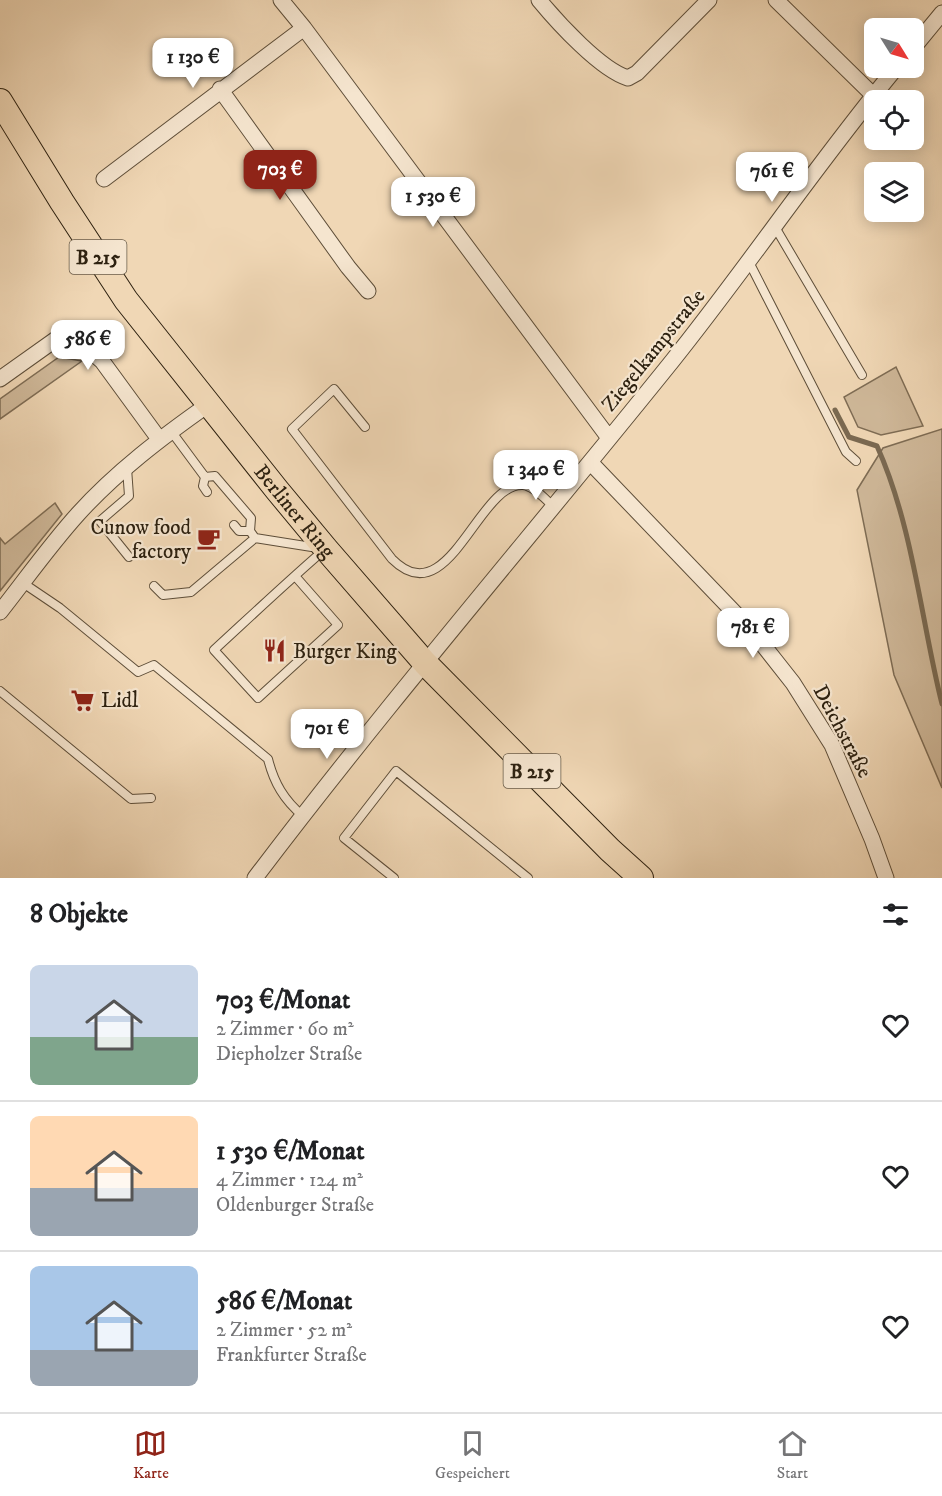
<!DOCTYPE html>
<html lang="de">
<meta charset="utf-8">
<style>
:root{--surface:#fff;--page:#f6f6f6;--text:#202124;--muted:#757577;--line:#e0e0e0;--accent:#8f2418}
body{margin:0;font-family:"IM FELL DW Pica",serif;background:var(--page);color:var(--text);height:100vh;display:flex;flex-direction:column;font-size:22px;white-space:nowrap}
*{box-sizing:border-box;margin:0}
p{font-size:20px;color:var(--muted)}
.icon{flex:none;width:33px;height:33px;fill:none;stroke:currentColor;stroke-width:2;stroke-linecap:round;stroke-linejoin:round}
.map{position:relative;height:878px;overflow:hidden}
.side{display:flex;flex-direction:column;background:var(--surface);flex:1}
.side>*{flex:none}
.needle{width:39px;rotate:127deg}
.tools{position:absolute;left:864px;top:18px;display:grid;gap:12px}
.tools a{display:grid;place-items:center;width:60px;height:60px;border-radius:9px;background:var(--surface);box-shadow:0 3px 15px #0003;font-size:30px}
.price{position:absolute;translate:-50% -51px;padding:0 14px;border-radius:12px;background:#fff;color:#222;font-size:20px;line-height:39px;filter:drop-shadow(0 2px 3px #0008)}
.price::after{content:'';position:absolute;left:50%;top:36px;width:18px;height:14px;margin-left:-9px;background:inherit;clip-path:polygon(0 0,100% 0,50% 100%)}
.price.selected{background:var(--accent);color:#fff}
ul{padding:0;list-style:none}
li{display:flex;align-items:center;gap:18px;height:150px;padding:0 30px}
li+li{border-top:2px solid var(--line)}
li span{display:grid;place-items:center;flex:none;width:168px;height:120px;border-radius:9px;color:#555}
li>.icon{margin-inline-start:auto}
span .icon{width:72px;height:72px;fill:#fffc;stroke-width:1}
li b{font-size:26px}
h2{display:flex;justify-content:space-between;align-items:center;height:72px;padding:0 30px;font-size:26px}
.dock{display:flex;justify-content:space-around;align-items:center;height:84px;border-top:2px solid var(--line);background:var(--surface);font-size:16px;color:var(--muted)}
.dock a{display:grid;justify-items:center;gap:3px}
.dock .selected{color:var(--accent)}
.map>svg:first-child{display:block}
.green{fill:#cfb899;stroke:#7e6c54;stroke-width:1.5}
.lines{fill:none;stroke-linecap:round;stroke-linejoin:round}
.stream{stroke:#7a6951;stroke-width:5}
.service-casing{stroke:#5e4e39;stroke-width:10}
.minor-casing{stroke:#5e4e39;stroke-width:17}
.primary-casing{stroke:#2d2110;stroke-width:26}
.service{stroke:#f5e5cf;stroke-width:8}
.minor{stroke:#f5e5cf;stroke-width:15}
.primary{stroke:#f0d7b5;stroke-width:24}
.labels{text-anchor:middle;stroke-width:4.5;stroke-linejoin:round;paint-order:stroke}
.shield{fill:#f5e5cf;stroke:#695c49;stroke-width:1.5}
.shield-label{font-size:20px;font-weight:bold;fill:#2d2110}
.street-label{font-size:21px;fill:#2d2110;stroke:#f5e5cf}
.poi-label{font-size:21px;fill:#2d2110;stroke:#f5e5cf;text-anchor:start}
</style>
<div class="map">
<svg width="942" height="878" viewBox="0 0 942 878">
<rect width="100%" height="100%" fill="#f0d7b5"/>
<filter id="stains"><feTurbulence type="fractalNoise" baseFrequency=".00333" numOctaves="4"/><feColorMatrix values="0 0 0 0 .2 0 0 0 0 .09 0 0 0 0 .02 0 0 0 .5 -.17"/></filter>
<radialGradient id="worn" r=".72"><stop offset=".6" stop-color="#630" stop-opacity="0"/><stop offset="1" stop-color="#630" stop-opacity=".3"/></radialGradient>
<path class="green" d="M59 357 82 361 0 419V399Z
M896 367 923 426 881 435 858 427 844 397Z
M942 429V788L894 675 857 490 883 448Z
M55 503 62 514 0 591V538L5 544Z"/>
<g class="lines">
<path class="stream" d="M835 410 849 437 877 446C913 526 921 620 942 704"/>
<defs>
<path id="service" d="M775 227 862 375
M749 262 846 452 856 461
M365 427 334 389 292 429 392 559C449 616 478 482 523 485 534 486 545 499 553 506
M171 431 205 477
M127 468 129 496 100 521 129 557
M205 477 215 476 251 518 250 531 255 538 318 548
M205 477 203 486 207 492
M234 525 239 531H250
M295 576 338 625 258 698 214 650C251 616 287 582 324 550
M23 583 60 608 138 672 154 665 268 759C274 783 284 800 303 816
M154 586 163 595 191 592 255 538
M0 691 131 799 151 798
M394 878 344 838 396 771 528 878"/>
<path id="minor" d="M281 0 304 28 609 438
M539 0C558 23 601 70 628 78L637 73 709 0
M776 0 873 95
M914 47 942 13
M220 89 348 267 368 291
M104 179 304 28
M0 379 59 337 77 339 102 361 159 439
M590 462 752 631 793 683 832 745 872 839 886 878
M0 612C26 579 50 545 78 514 116 472 162 437 209 404
M255 878C389 701 534 533 673 360 749 265 818 162 896 68"/>
<g id="primary">
<path id="s1" d="M0 101 62 202 126 300 277 490 326 549 425 663 610 850 641 878"/>
</g>
</defs>
<use href="#service" class="service-casing"/>
<use href="#minor" class="minor-casing"/>
<use href="#primary" class="primary-casing"/>
<use href="#service" class="service"/>
<use href="#minor" class="minor"/>
<use href="#primary" class="primary"/>
</g>
<defs>
<symbol id="cafe-bare" viewBox="-9 -9 18 18"><path d="M-5.5-4.5H6V0H3Q3 3.5 0 3.5H-2.5Q-5.5 3.5-5.5 0ZM3-3.2v2h1.7v-2ZM-6 4.5H4V6H-6Z" fill="#8f2418" stroke="#f5e5cf" stroke-width="2.5" paint-order="stroke"/></symbol>
<symbol id="restaurant-bare" viewBox="-9 -9 18 18"><path d="M-5-6h1v4h1v-4h1v4h1v-4h1v5L-1.5 .5V6h-2V.5L-5-1ZM5-6V6H3V1.5H1.5Q1.5-4 5-6Z" fill="#8f2418" stroke="#f5e5cf" stroke-width="2.5" paint-order="stroke"/></symbol>
<symbol id="supermarket-bare" viewBox="-9 -9 18 18"><path d="M-6-5.5h2.5l.6 2H6L4.5 2H-2.5L-4.4-4H-6ZM-1.5 3.2a1.3 1.3 0 1 0 .1 0ZM3 3.2a1.3 1.3 0 1 0 .1 0Z" fill="#8f2418" stroke="#f5e5cf" stroke-width="2.5" paint-order="stroke"/></symbol>
</defs>
<g fill-rule="evenodd">
<use href="#cafe-bare" x="192" y="522" width="33" height="33"/>
<use href="#restaurant-bare" x="258" y="634" width="33" height="33"/>
<use href="#supermarket-bare" x="66" y="684" width="33" height="33"/>
</g>
<g class="labels">
<g class="shield">
<rect x="69.5" y="240" width="57" height="34" rx="4.5"/>
<rect x="503.5" y="754" width="57" height="34" rx="4.5"/>
</g>
<g class="shield-label">
<text x="98" y="264">B 215</text>
<text x="532" y="778">B 215</text>
</g>
<g class="street-label">
<text transform="translate(653 350) rotate(-51)" y="7">Ziegelkampstraße</text>
<text dy="7" stroke="none"><textPath href="#s1" startOffset="506">Berliner Ring</textPath></text>
<text transform="translate(843 731) rotate(62)" y="7">Deichstraße</text>
</g>
<g class="poi-label">
<text x="191" y="534" text-anchor="end">Cunow food<tspan x="191" dy="24">factory</tspan></text>
<text x="293" y="658">Burger King</text>
<text x="101" y="707">Lidl</text>
</g>
</g>
<rect width="100%" height="100%" filter="url(#stains)"/>
<rect width="100%" height="100%" fill="url(#worn)"/>
</svg>
<div class="tools">
<a><svg class="needle" viewBox="-14 -14 28 28"><path d="M0-13l5 13h-10z" fill="#e53935"/><path d="M0 13l5-13h-10z" fill="#757577"/></svg></a>
<a><svg class="icon" aria-label="locate" viewBox="0 0 24 24"><circle cx="12" cy="12" r="6"/><path d="M12 2v4M12 18v4M2 12h4M18 12h4"/></svg></a>
<a><svg class="icon" aria-label="layers" viewBox="0 0 24 24"><path d="M12 4l9 5-9 5-9-5zM3 14l9 5 9-5"/></svg></a>
</div>
<b class="price" style="left:193px;top:89px">1 130 €</b>
<b class="price selected" style="left:280px;top:201px">703 €</b>
<b class="price" style="left:772px;top:203px">761 €</b>
<b class="price" style="left:433px;top:228px">1 530 €</b>
<b class="price" style="left:88px;top:371px">586 €</b>
<b class="price" style="left:536px;top:501px">1 340 €</b>
<b class="price" style="left:753px;top:659px">781 €</b>
<b class="price" style="left:327px;top:760px">701 €</b>
</div>
<section class="side">
<h2>8 Objekte<svg class="icon" aria-label="filters" viewBox="0 0 24 24"><path d="M4 7h16M4 17h16"/><circle cx="9" cy="7" r="2"/><circle cx="15" cy="17" r="2"/></svg></h2>
<ul>
<li><span style="background:linear-gradient(#c9d6e8 60%,#7fa58c 0)"><svg class="icon" aria-label="home" viewBox="0 0 24 24"><path d="M3 11l9-7 9 7M6 9v11h12V9"/></svg></span><div><b>703 €/Monat</b><p>2 Zimmer · 60 m²</p><p>Diepholzer Straße</p></div><svg class="icon" aria-label="heart" viewBox="0 0 24 24"><path d="M12 20l-8-8c-3-5 5-10 8-4 3-6 11-1 8 4z"/></svg></li>
<li><span style="background:linear-gradient(#ffd9b3 60%,#9aa5b1 0)"><svg class="icon" aria-label="home" viewBox="0 0 24 24"><path d="M3 11l9-7 9 7M6 9v11h12V9"/></svg></span><div><b>1 530 €/Monat</b><p>4 Zimmer · 124 m²</p><p>Oldenburger Straße</p></div><svg class="icon" aria-label="heart" viewBox="0 0 24 24"><path d="M12 20l-8-8c-3-5 5-10 8-4 3-6 11-1 8 4z"/></svg></li>
<li><span style="background:linear-gradient(#a9c7e8 70%,#9aa5b1 0)"><svg class="icon" aria-label="home" viewBox="0 0 24 24"><path d="M3 11l9-7 9 7M6 9v11h12V9"/></svg></span><div><b>586 €/Monat</b><p>2 Zimmer · 52 m²</p><p>Frankfurter Straße</p></div><svg class="icon" aria-label="heart" viewBox="0 0 24 24"><path d="M12 20l-8-8c-3-5 5-10 8-4 3-6 11-1 8 4z"/></svg></li>
</ul>
</section>
<nav class="dock">
<a class="selected"><svg class="icon" aria-label="map" viewBox="0 0 24 24"><path d="M3 6l6-2 6 2 6-2v14l-6 2-6-2-6 2zM9 4v14M15 6v14"/></svg>Karte</a>
<a><svg class="icon" aria-label="saved" viewBox="0 0 24 24"><path d="M7 4h10v16l-5-4-5 4z"/></svg>Gespeichert</a>
<a><svg class="icon" aria-label="home" viewBox="0 0 24 24"><path d="M3 11l9-7 9 7M6 9v11h12V9"/></svg>Start</a>
</nav>
